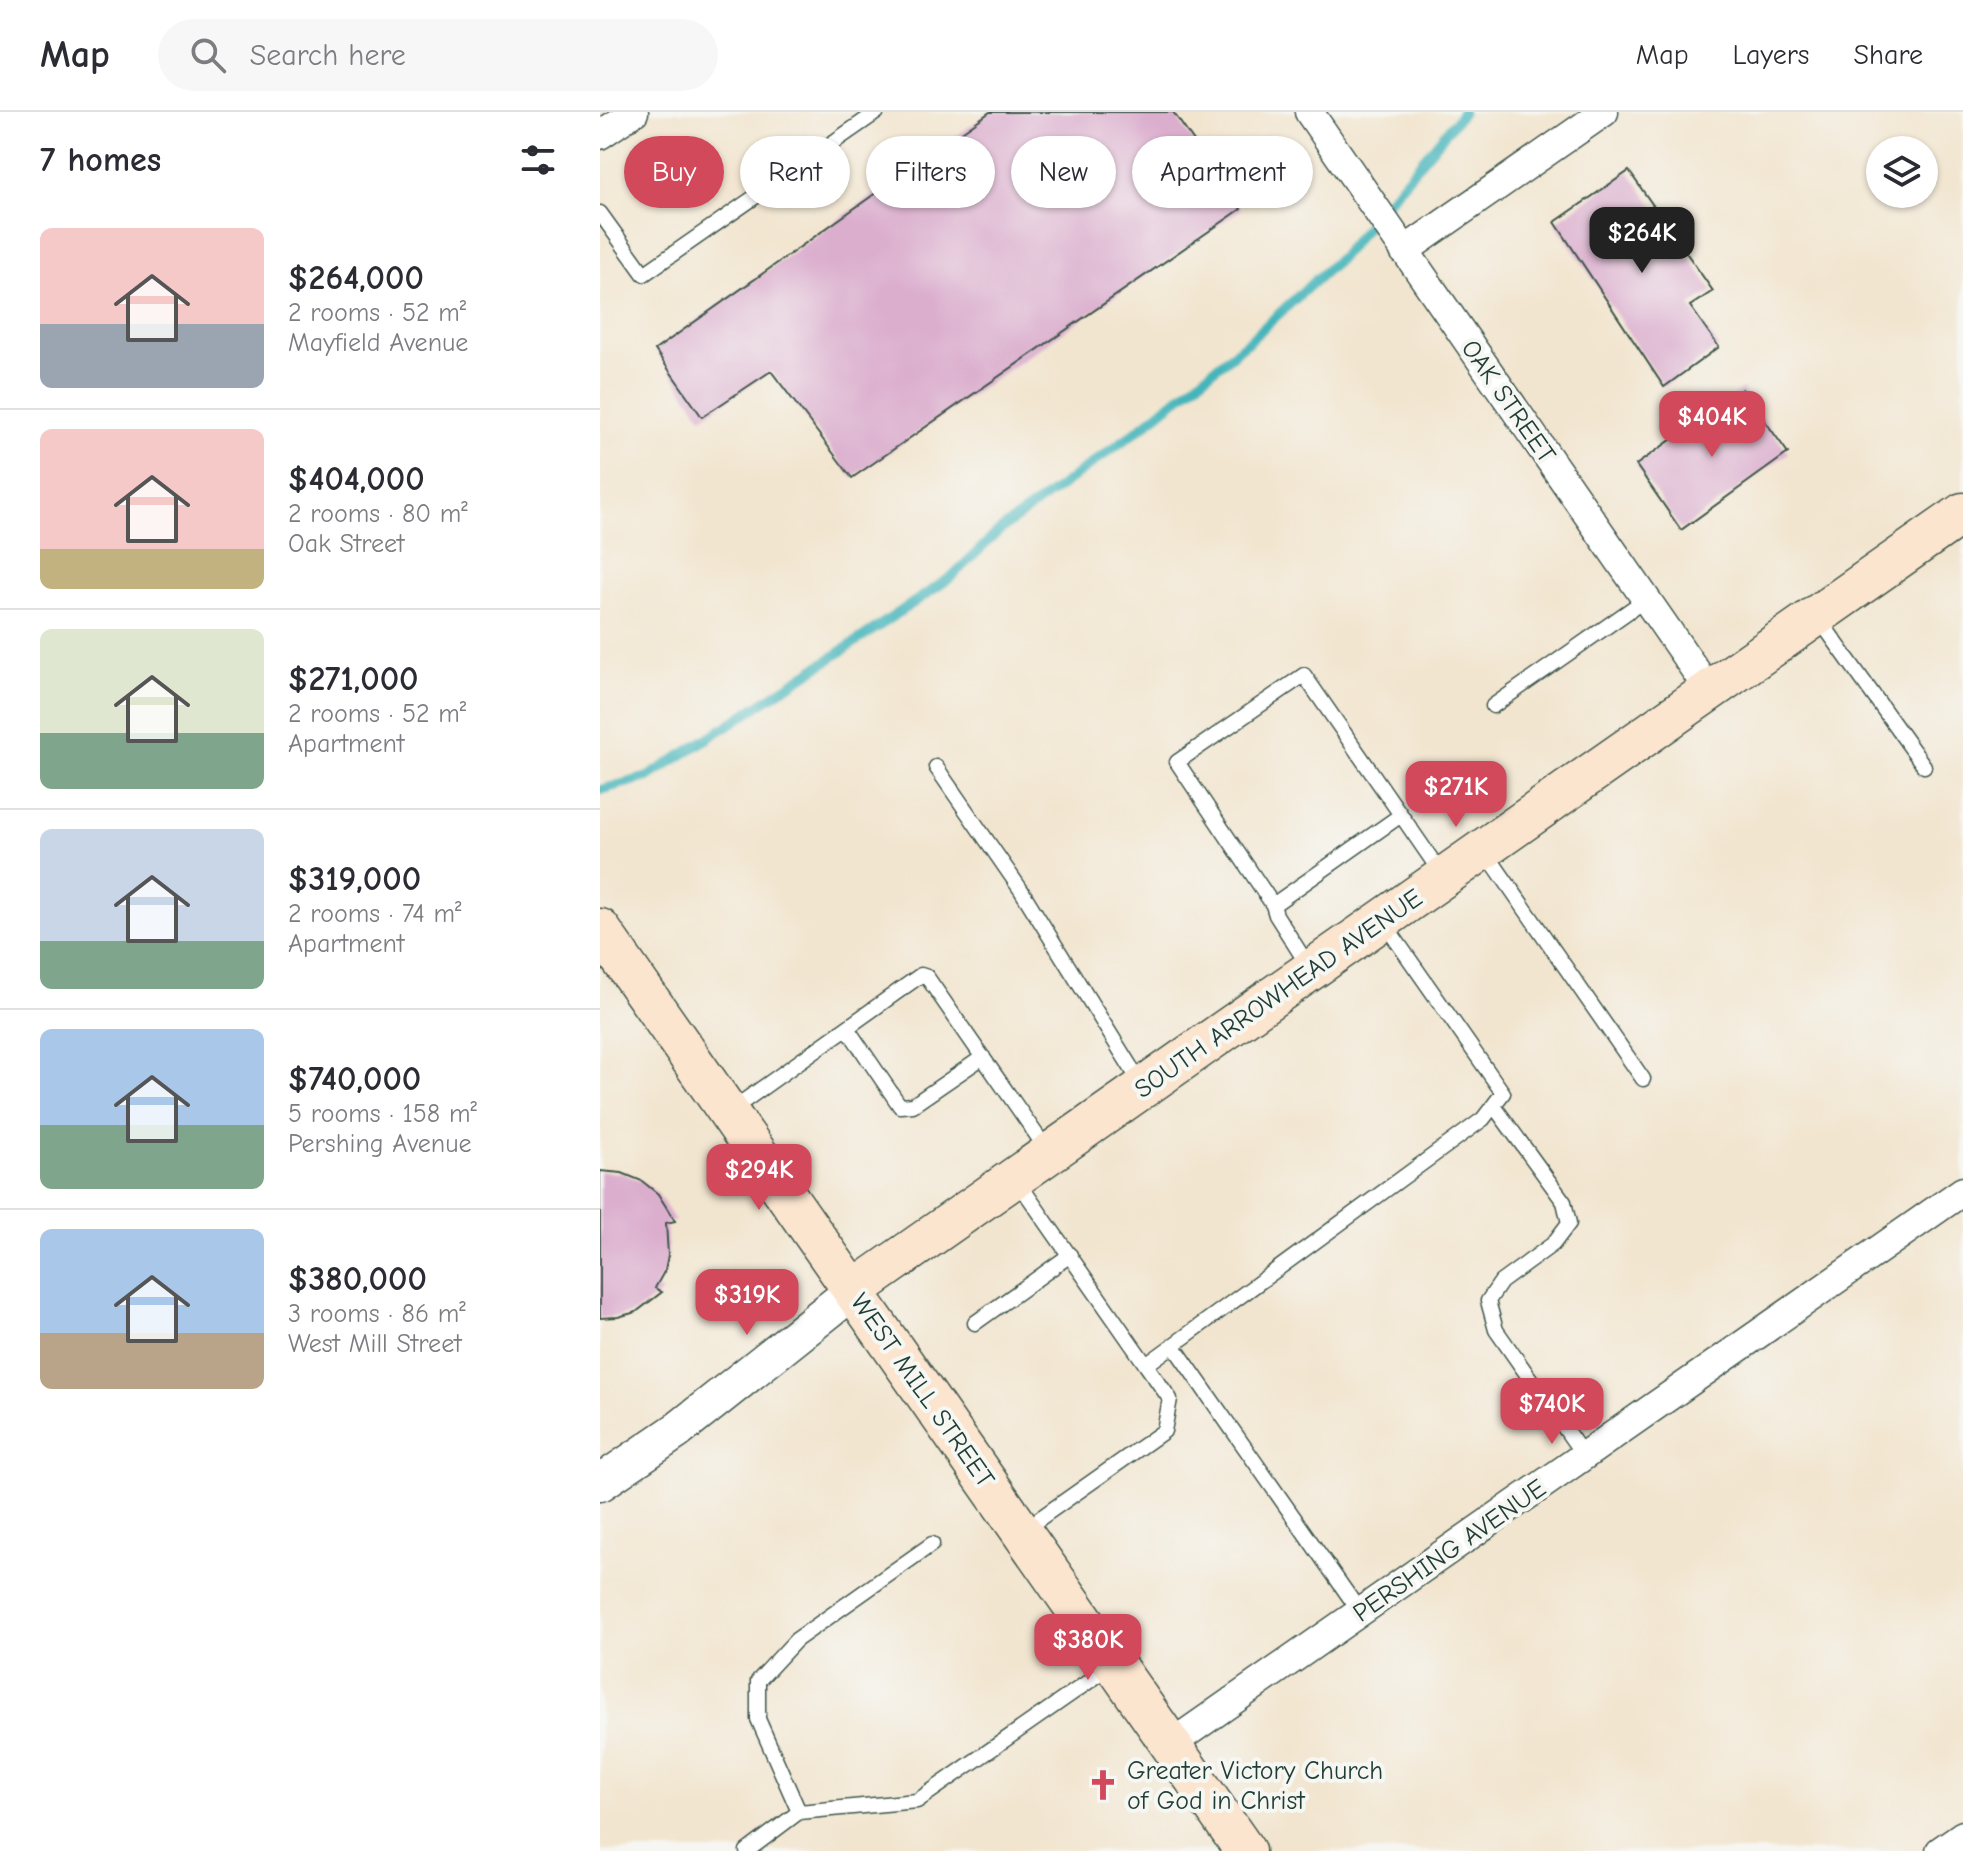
<!DOCTYPE html>
<meta charset="utf-8">
<style>
:root{--surface:#fff;--page:#f7f7f7;--text:#2b2b33;--muted:#7c7c81;--line:#e1e1e2;--accent:#d1495b}
body{margin:0;font-family:"Comic Neue",sans-serif;background:var(--page);color:var(--text);height:100vh;display:flex;flex-direction:column;font-size:30px;white-space:nowrap}
*{box-sizing:border-box;margin:0}
p{font-size:26px;color:var(--muted)}
.icon{flex:none;width:44px;height:44px;fill:none;stroke:currentColor;stroke-width:2;stroke-linecap:round;stroke-linejoin:round}
.map{position:relative;flex:1;overflow:hidden}
.sheet{display:flex;flex-direction:column;background:var(--surface);width:600px}
.sheet>*{flex:none}
.banner{position:absolute;left:24px;top:24px;width:760px;height:72px;display:flex;gap:16px}
.tools{position:absolute;left:1266px;top:24px;display:grid;gap:16px}
.tools a{display:grid;place-items:center;width:72px;height:72px;border-radius:50%;background:var(--surface);box-shadow:0 2px 6px #0004;font-size:40px}
.price{position:absolute;translate:-50% -68px;padding:0 18px;border-radius:16px;background:var(--accent);color:#fff;font-size:26px;line-height:52px;filter:drop-shadow(0 2px 4px #0008)}
.price::after{content:'';position:absolute;left:50%;top:48px;width:24px;height:18px;margin-left:-12px;background:inherit;clip-path:polygon(0 0,100% 0,50% 100%)}
.price.active{background:#222;color:#fff}
ul{padding:0;list-style:none}
li{display:flex;align-items:center;gap:24px;height:200px;padding:0 40px}
li+li{border-top:2px solid var(--line)}
li span{display:grid;place-items:center;flex:none;width:224px;height:160px;border-radius:12px;color:#555}
li>.icon{margin-inline-start:auto}
span .icon{width:96px;height:96px;fill:#fffc;stroke-width:1}
li b{font-size:34px}
h2{display:flex;justify-content:space-between;align-items:center;height:96px;padding:0 40px;font-size:34px}
.tag{padding:0 28px;border-radius:36px;background:var(--surface);box-shadow:0 2px 6px #0004;font-size:28px;line-height:72px}
.tag.active{background:var(--accent);color:#fff}
header{display:flex;align-items:center;gap:48px;box-sizing:border-box;height:112px;padding:0 40px;background:var(--surface);border-bottom:2px solid var(--line)}
header strong{font-size:38px}
nav{display:flex;gap:44px;margin-inline-start:auto;font-size:28px}
.search{width:560px;height:72px;background:var(--page);display:flex;align-items:center;gap:20px;box-sizing:border-box;padding:0 28px;border-radius:44px;color:var(--muted);font-size:30px}
main{display:flex;flex:1;min-height:0}
.map>svg:first-child{display:block}
.lines{fill:none;stroke-linecap:round;stroke-linejoin:round}
.stream{stroke:#45b5bb;stroke-width:10}
.building{fill:#dbaece}
.service-casing{stroke:#3f564b;stroke-width:17}
.minor-casing{stroke:#3f564b;stroke-width:31}
.tertiary-casing{stroke:#3f564b;stroke-width:39}
.secondary-casing{stroke:#3f564b;stroke-width:43}
.service{stroke:#fff;stroke-width:14}
.minor{stroke:#fff;stroke-width:28}
.tertiary{stroke:#fff;stroke-width:36}
.secondary{stroke:#fce5cf;stroke-width:40}
.labels{text-anchor:middle;stroke-width:8;stroke-linejoin:round;paint-order:stroke}
.street-label{font-size:26px;fill:#1f3d34;stroke:#f6f6f2}
.poi-label{font-size:26px;fill:#1f3d34;stroke:#f6f6f2;text-anchor:start}
</style>
<header>
<strong>Map</strong>
<div class="search"><svg class="icon" aria-label="search" viewBox="0 0 24 24"><circle cx="10" cy="10" r="6"/><path d="M15 15l6 6"/></svg>Search here</div>
<nav><a>Map</a><a>Layers</a><a>Share</a></nav>
</header>
<main>
<section class="sheet">
<h2>7 homes<svg class="icon" aria-label="filters" viewBox="0 0 24 24"><path d="M4 7h16M4 17h16"/><circle cx="9" cy="7" r="2"/><circle cx="15" cy="17" r="2"/></svg></h2>
<ul>
<li><span style="background:linear-gradient(#f6c9c9 60%,#9aa5b1 0)"><svg class="icon" aria-label="home" viewBox="0 0 24 24"><path d="M3 11l9-7 9 7M6 9v11h12V9"/></svg></span><div><b>$264,000</b><p>2 rooms · 52 m²</p><p>Mayfield Avenue</p></div></li>
<li><span style="background:linear-gradient(#f6c9c9 75%,#c2b280 0)"><svg class="icon" aria-label="home" viewBox="0 0 24 24"><path d="M3 11l9-7 9 7M6 9v11h12V9"/></svg></span><div><b>$404,000</b><p>2 rooms · 80 m²</p><p>Oak Street</p></div></li>
<li><span style="background:linear-gradient(#dfe7d0 65%,#7fa58c 0)"><svg class="icon" aria-label="home" viewBox="0 0 24 24"><path d="M3 11l9-7 9 7M6 9v11h12V9"/></svg></span><div><b>$271,000</b><p>2 rooms · 52 m²</p><p>Apartment</p></div></li>
<li><span style="background:linear-gradient(#c9d6e8 70%,#7fa58c 0)"><svg class="icon" aria-label="home" viewBox="0 0 24 24"><path d="M3 11l9-7 9 7M6 9v11h12V9"/></svg></span><div><b>$319,000</b><p>2 rooms · 74 m²</p><p>Apartment</p></div></li>
<li><span style="background:linear-gradient(#a9c7e8 60%,#7fa58c 0)"><svg class="icon" aria-label="home" viewBox="0 0 24 24"><path d="M3 11l9-7 9 7M6 9v11h12V9"/></svg></span><div><b>$740,000</b><p>5 rooms · 158 m²</p><p>Pershing Avenue</p></div></li>
<li><span style="background:linear-gradient(#a9c7e8 65%,#b9a48a 0)"><svg class="icon" aria-label="home" viewBox="0 0 24 24"><path d="M3 11l9-7 9 7M6 9v11h12V9"/></svg></span><div><b>$380,000</b><p>3 rooms · 86 m²</p><p>West Mill Street</p></div></li>
</ul>
</section>
<div class="map">
<svg width="1363" height="1739" viewBox="0 0 1363 1739">
<rect width="100%" height="100%" fill="#f6f6f2"/>
<filter id="ink" filterUnits="userSpaceOnUse"><feTurbulence type="fractalNoise" baseFrequency=".0125" numOctaves="2"/><feDisplacementMap in="SourceGraphic" scale="16" xChannelSelector="R" yChannelSelector="G"/><feConvolveMatrix kernelMatrix="1 2 1 2 8 2 1 2 1" color-interpolation-filters="sRGB"/></filter>
<filter id="wash" filterUnits="userSpaceOnUse"><feTurbulence type="fractalNoise" baseFrequency=".006" numOctaves="4" result="noise"/><feDisplacementMap in="SourceGraphic" scale="32" xChannelSelector="R" yChannelSelector="G"/><feGaussianBlur stdDeviation="1.8" result="paint"/><feColorMatrix in="noise" values="0 0 0 0 0 0 0 0 0 0 0 0 0 0 0 0 0 1.4 0 .05"/><feComposite in="paint" operator="in"/></filter>
<g filter="url(#wash)">
<rect width="100%" height="100%" fill="#f2e5cf"/>
<g class="lines">
<path class="stream" d="M0 678 48 665 236 543 350 466 399 419 538 318 648 230 741 145 863 0"/>
</g>
<g id="blocks">
<path class="building" d="M390 0H573L641 97 252 366 171 259 102 305 55 238Z
M1029 59 1113 179 1090 194 1119 235 1064 275 955 110Z
M1142 277 1188 341 1081 418 1036 353Z
M0 1059 22 1061 42 1069 58 1082 75 1109 66 1111 68 1143 65 1158 55 1176 62 1180 36 1200 18 1205 0 1206Z"/>
</g>
</g>
<g filter="url(#ink)">
<use href="#blocks" fill-opacity="0" stroke="#3f564b" stroke-width="2"/>
<g class="lines">
<defs>
<path id="service" d="M0 101 44 162 277 0
M1219 507 1324 654
M893 594 1046 487
M336 655 421 778 543 975
M801 703 673 793 577 650 704 563 801 703 841 761
M884 738 1043 967
M673 793 676 803 709 855
M247 916 300 994 313 993 383 945
M894 994 964 1090 969 1111 953 1132 901 1170 888 1189 896 1218 984 1344
M130 999 321 863 327 865 447 1038
M416 1067 546 1253 883 1007 903 981 784 811
M375 1211 470 1143
M573 1233 760 1500
M422 1419 564 1319 570 1287 546 1253
M199 1700 158 1607V1569L196 1528 332 1432
M147 1739 199 1700 317 1689 511 1554"/>
<path id="minor" d="M709 0 1109 578
M0 23 34 0
M804 139 1004 0
M571 1632 1363 1079
M1340 1739 1363 1723"/>
<path id="tertiary" d="M0 1371 78 1318 253 1179"/>
<path id="secondary" d="M0 817 645 1739
M253 1179 1363 401"/>
</defs>
<use href="#service" class="service-casing"/>
<use href="#minor" class="minor-casing"/>
<use href="#tertiary" class="tertiary-casing"/>
<use href="#secondary" class="secondary-casing"/>
<use href="#service" class="service"/>
<use href="#minor" class="minor"/>
<use href="#tertiary" class="tertiary"/>
<use href="#secondary" class="secondary"/>
</g>
</g>
<defs>
<symbol id="church-bare" viewBox="-9 -9 18 18"><path d="M-1.2-6h2.4v3.5h3.3v2.4h-3.3V6h-2.4V-.1h-3.3v-2.4h3.3Z" fill="#d1495b" stroke="#f6f6f2" stroke-width="2.5" paint-order="stroke"/></symbol>
</defs>
<g fill-rule="evenodd">
<use href="#church-bare" x="481" y="1651" width="44" height="44"/>
</g>
<g class="labels">
<g class="street-label">
<text transform="translate(909 289) rotate(55)" y="9">OAK STREET</text>
<text transform="translate(678 881) rotate(-35)" y="9">SOUTH ARROWHEAD AVENUE</text>
<text transform="translate(323 1278) rotate(55)" y="9">WEST MILL STREET</text>
<text transform="translate(849 1438) rotate(-35)" y="9">PERSHING AVENUE</text>
</g>
<g class="poi-label">
<text x="527" y="1667">Greater Victory Church<tspan x="527" dy="30">of God in Christ</tspan></text>
</g>
</g>
</svg>
<div class="tools">
<a><svg class="icon" aria-label="layers" viewBox="0 0 24 24"><path d="M12 4l9 5-9 5-9-5zM3 14l9 5 9-5"/></svg></a>
</div>
<b class="price active" style="left:1042px;top:163px">$264K</b>
<b class="price" style="left:1112px;top:347px">$404K</b>
<b class="price" style="left:856px;top:717px">$271K</b>
<b class="price" style="left:159px;top:1100px">$294K</b>
<b class="price" style="left:147px;top:1225px">$319K</b>
<b class="price" style="left:952px;top:1334px">$740K</b>
<b class="price" style="left:488px;top:1570px">$380K</b>
<div class="banner">
<a class="tag active">Buy</a>
<a class="tag">Rent</a>
<a class="tag">Filters</a>
<a class="tag">New</a>
<a class="tag">Apartment</a>
</div>
</div>
</main>
